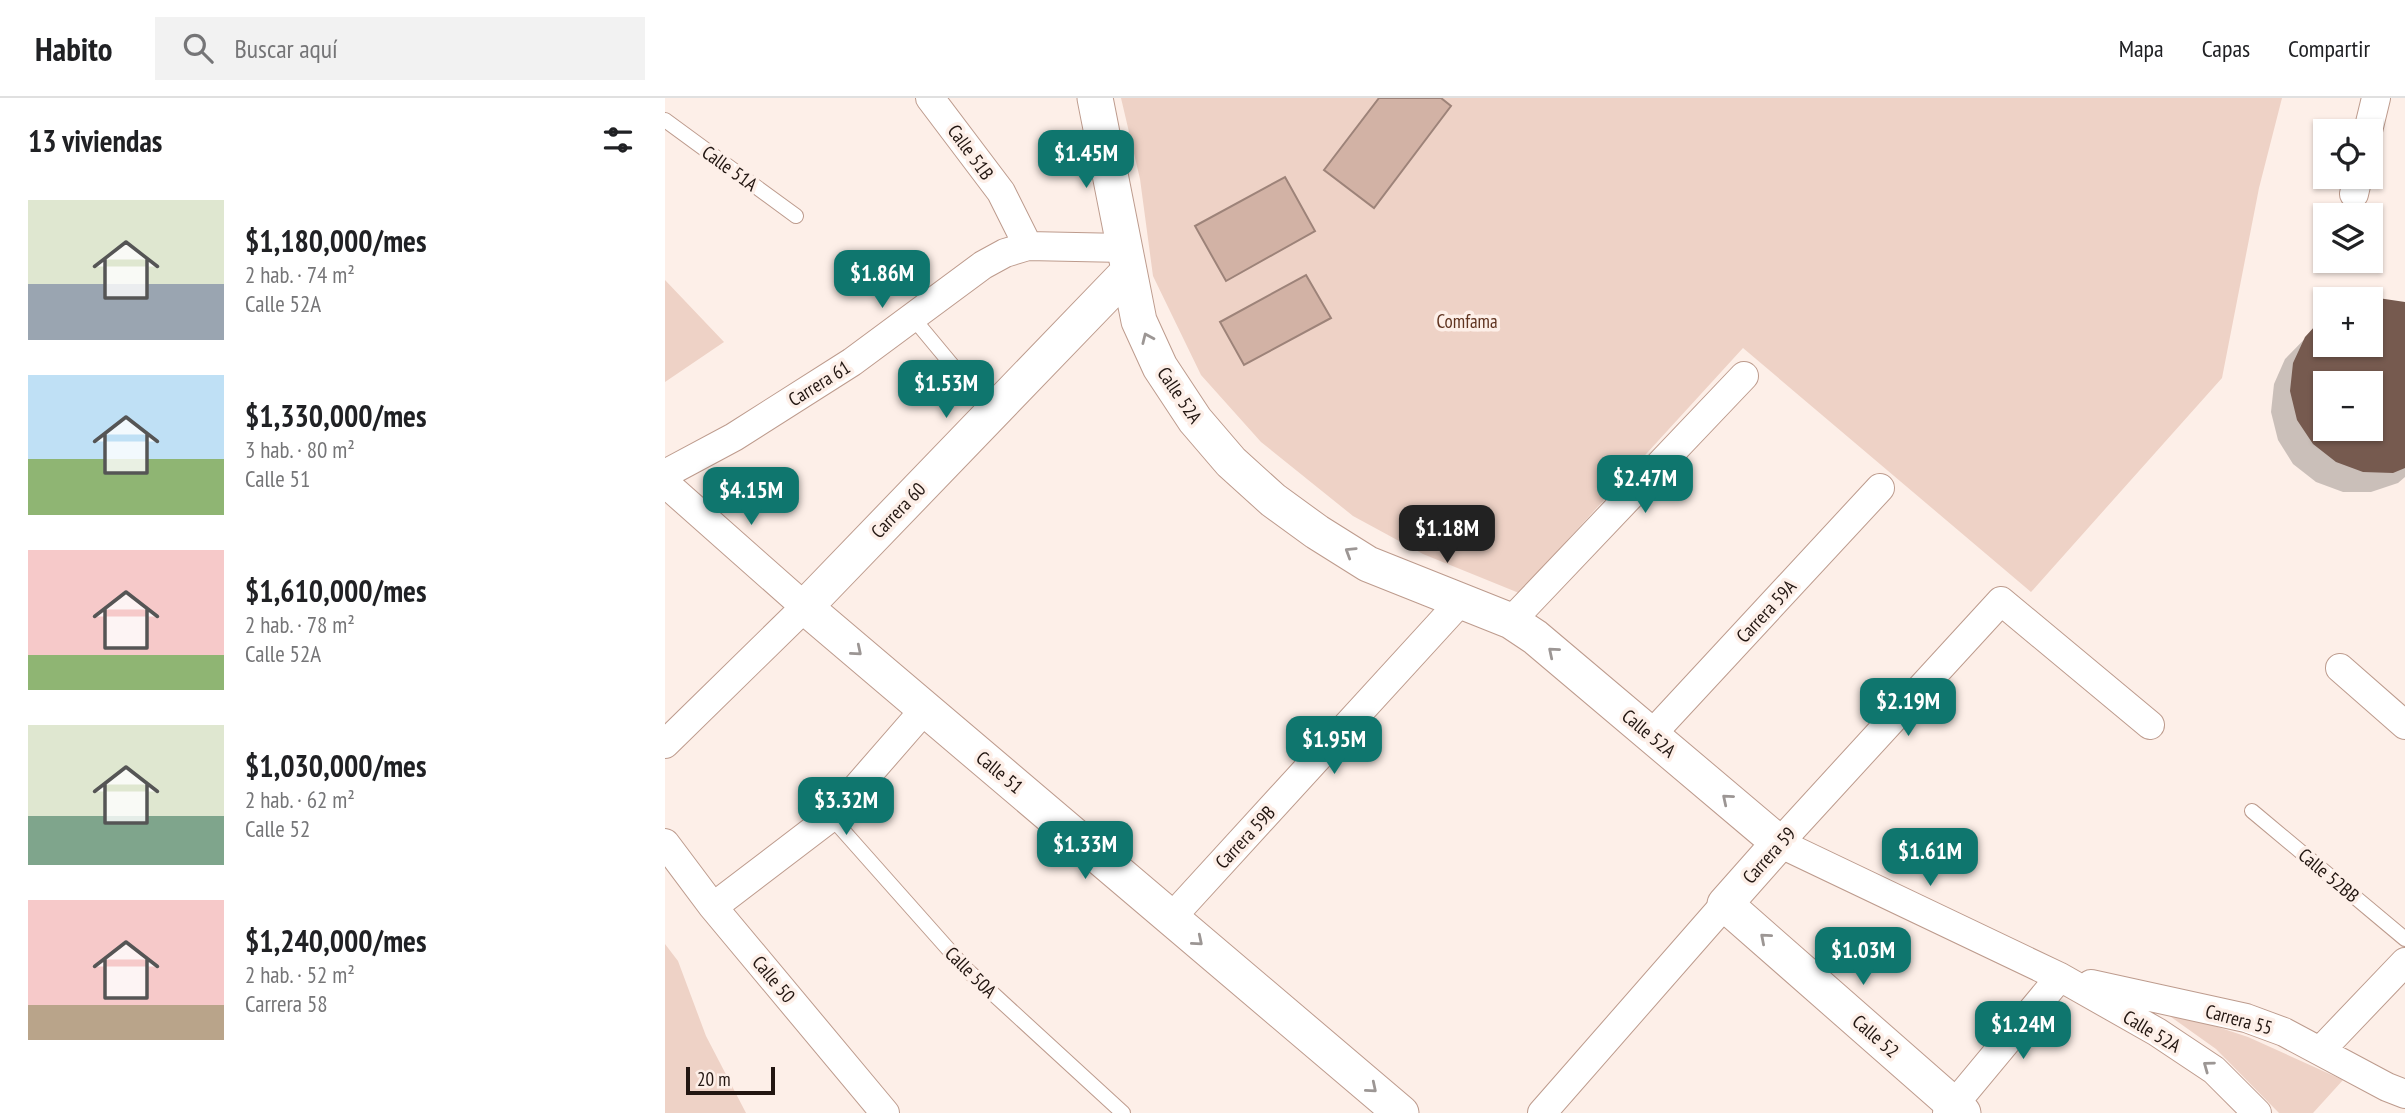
<!DOCTYPE html>
<html lang="es">
<meta charset="utf-8">
<style>
:root{--surface:#fff;--page:#f2f2f2;--text:#202124;--muted:#757577;--line:#e0e0e0;--accent:#0f766e}
body{margin:0;font-family:"PT Sans Narrow",sans-serif;background:var(--page);color:var(--text);height:100vh;display:flex;flex-direction:column;font-size:26px;white-space:nowrap}
*{box-sizing:border-box;margin:0}
p{font-size:23px;color:var(--muted)}
.icon{flex:none;width:38px;height:38px;fill:none;stroke:currentColor;stroke-width:2;stroke-linecap:round;stroke-linejoin:round}
.map{position:relative;flex:1;overflow:hidden}
.panel{display:flex;flex-direction:column;background:var(--surface);width:665px}
.panel>*{flex:none}
.fabs{position:absolute;left:1648px;top:21px;display:grid;gap:14px}
.fabs a{display:grid;place-items:center;width:70px;height:70px;border-radius:0px;background:var(--surface);box-shadow:0 2px 5px #0004;font-size:35px}
.scale{position:absolute;left:21px;bottom:18px;width:89px;box-sizing:border-box;padding-left:7px;border:4px solid #221611;border-top:0;font-size:19px;line-height:24px;white-space:nowrap;color:#221611;-webkit-text-stroke:5px #fdefe8;paint-order:stroke}
.price{position:absolute;translate:-50% -60px;padding:0 16px;border-radius:14px;background:var(--accent);color:#fff;font-size:23px;line-height:46px;filter:drop-shadow(0 2px 4px #0008)}
.price::after{content:'';position:absolute;left:50%;top:42px;width:21px;height:16px;margin-left:-10px;background:inherit;clip-path:polygon(0 0,100% 0,50% 100%)}
.price.active{background:#222;color:#fff}
ul{padding:0;list-style:none}
li{display:flex;align-items:center;gap:21px;height:175px;padding:0 28px}
li span{display:grid;place-items:center;flex:none;width:196px;height:140px;border-radius:0px;color:#555}
li>.icon{margin-inline-start:auto}
span .icon{width:84px;height:84px;fill:#fffc;stroke-width:1}
li b{font-size:30px}
h2{display:flex;justify-content:space-between;align-items:center;height:84px;padding:0 28px;font-size:30px}
header{display:flex;align-items:center;gap:42px;box-sizing:border-box;height:98px;padding:0 35px;background:var(--surface);border-bottom:2px solid var(--line)}
header strong{font-size:33px}
nav{display:flex;gap:38px;margin-inline-start:auto;font-size:24px}
.search{width:490px;height:63px;background:var(--page);display:flex;align-items:center;gap:18px;box-sizing:border-box;padding:0 24px;border-radius:0px;color:var(--muted);font-size:26px}
main{display:flex;flex:1;min-height:0}
.map>svg:first-child{display:block}
.green{fill:#eed2c6}
.water{fill:#d2b2a5;stroke:#9d8379;stroke-width:2}
.shadow{fill:#0003;fill-rule:evenodd}
.building{fill:#765a4f;fill-rule:evenodd}
.lines{fill:none;stroke-linecap:round;stroke-linejoin:round}
.service-casing{stroke:#bd9b8d;stroke-width:16}
.minor-casing{stroke:#bd9b8d;stroke-width:30}
.tertiary-casing{stroke:#bd9b8d;stroke-width:37}
.service{stroke:#fff;stroke-width:14}
.minor{stroke:#fff;stroke-width:28}
.tertiary{stroke:#fff;stroke-width:35}
.oneway{stroke:#9c9694}
.labels{text-anchor:middle;stroke-width:7;stroke-linejoin:round;paint-order:stroke}
.street-label{font-size:19px;fill:#221611;stroke:#fdefe8}
.park-label{font-size:19px;fill:#5f331f;stroke:#fdefe8}
</style>
<header>
<strong>Habito</strong>
<div class="search"><svg class="icon" aria-label="search" viewBox="0 0 24 24"><circle cx="10" cy="10" r="6"/><path d="M15 15l6 6"/></svg>Buscar aquí</div>
<nav><a>Mapa</a><a>Capas</a><a>Compartir</a></nav>
</header>
<main>
<section class="panel">
<h2>13 viviendas<svg class="icon" aria-label="filters" viewBox="0 0 24 24"><path d="M4 7h16M4 17h16"/><circle cx="9" cy="7" r="2"/><circle cx="15" cy="17" r="2"/></svg></h2>
<ul>
<li><span style="background:linear-gradient(#dfe7d0 60%,#9aa5b1 0)"><svg class="icon" aria-label="home" viewBox="0 0 24 24"><path d="M3 11l9-7 9 7M6 9v11h12V9"/></svg></span><div><b>$1,180,000/mes</b><p>2 hab. · 74 m²</p><p>Calle 52A</p></div></li>
<li><span style="background:linear-gradient(#bfe0f5 60%,#8fb573 0)"><svg class="icon" aria-label="home" viewBox="0 0 24 24"><path d="M3 11l9-7 9 7M6 9v11h12V9"/></svg></span><div><b>$1,330,000/mes</b><p>3 hab. · 80 m²</p><p>Calle 51</p></div></li>
<li><span style="background:linear-gradient(#f6c9c9 75%,#8fb573 0)"><svg class="icon" aria-label="home" viewBox="0 0 24 24"><path d="M3 11l9-7 9 7M6 9v11h12V9"/></svg></span><div><b>$1,610,000/mes</b><p>2 hab. · 78 m²</p><p>Calle 52A</p></div></li>
<li><span style="background:linear-gradient(#dfe7d0 65%,#7fa58c 0)"><svg class="icon" aria-label="home" viewBox="0 0 24 24"><path d="M3 11l9-7 9 7M6 9v11h12V9"/></svg></span><div><b>$1,030,000/mes</b><p>2 hab. · 62 m²</p><p>Calle 52</p></div></li>
<li><span style="background:linear-gradient(#f6c9c9 75%,#b9a48a 0)"><svg class="icon" aria-label="home" viewBox="0 0 24 24"><path d="M3 11l9-7 9 7M6 9v11h12V9"/></svg></span><div><b>$1,240,000/mes</b><p>2 hab. · 52 m²</p><p>Carrera 58</p></div></li>
</ul>
</section>
<div class="map">
<svg width="1740" height="1015" viewBox="0 0 1740 1015">
<rect width="100%" height="100%" fill="#fdefe8"/>
<path class="green" d="M456 0H1617L1594 90 1557 280 1366 494 1078 250 854 495 758 456 688 418 596 344 536 277 488 178 475 81Z
M0 182 59 244 0 284Z
M0 846 13 863 41 938 81 1015H0Z
M1492 909 1583 939 1678 982 1648 1015H1614L1551 951Z"/>
<path class="water" d="M714 0H776L786 8 709 110 659 72Z
M620 79 650 133 561 183 530 128Z
M641 177 666 220 579 267 555 224Z"/>
<path class="shadow" d="M1740 206V379L1733 385 1706 394H1678L1651 384 1628 366 1613 342 1606 314 1609 286 1620 261 1661 219V247H1706ZM1661 285H1706V331H1661Z"/>
<path class="building" d="M1713 200 1740 204V370L1728 375 1698 374 1671 364 1648 346 1632 322 1625 293 1628 265 1640 239 1661 216V247H1706V201ZM1661 285H1706V331H1661Z"/>
<g class="lines">
<defs>
<path id="service" d="M0 22 131 118
M248 220 327 315
M1587 713 1740 841
M166 719 300 870 458 1015"/>
<path id="minor" d="M265 0 336 94 363 148
M1703 33 1711 0
M1689 96 1693 79
M0 376 69 339 187 264 318 167 340 155 363 148 459 150
M0 385 140 509 0 646
M846 523 1079 278
M1675 570 1740 627
M1485 627 1336 503 1114 745 1395 879 1492 934 1549 972 1592 1015
M986 637 1215 390
M0 745 48 809 220 1015
M48 809 166 719 260 611
M506 820 796 503
M1426 886 1581 920 1619 934 1722 989 1740 996
M1655 953 1740 864
M877 1015 1060 806
M1282 1015 1395 879"/>
<path id="tertiary" d="M430 0 474 223 495 269 530 322 566 364 608 402 652 434 703 466 846 523 870 539 1114 745 1060 806 1298 1015
M463 174 140 509 736 1015"/>
</defs>
<use href="#service" class="service-casing"/>
<use href="#minor" class="minor-casing"/>
<use href="#tertiary" class="tertiary-casing"/>
<use href="#service" class="service"/>
<use href="#minor" class="minor"/>
<use href="#tertiary" class="tertiary"/>
</g>
<defs><path id="oneway-chevron" d="M-2-3.5L2.5 0L-2 3.5" fill="none" stroke-width="1.6" stroke-linecap="round" stroke-linejoin="round" transform="scale(1.75)"/></defs>
<g class="oneway">
<use href="#oneway-chevron" transform="translate(482 240) rotate(-114)"/>
<use href="#oneway-chevron" transform="translate(685 454) rotate(-148)"/>
<use href="#oneway-chevron" transform="translate(192 553) rotate(40)"/>
<use href="#oneway-chevron" transform="translate(888 554) rotate(-140)"/>
<use href="#oneway-chevron" transform="translate(1062 701) rotate(-140)"/>
<use href="#oneway-chevron" transform="translate(1100 840) rotate(-139)"/>
<use href="#oneway-chevron" transform="translate(533 843) rotate(40)"/>
<use href="#oneway-chevron" transform="translate(1543 968) rotate(-144)"/>
<use href="#oneway-chevron" transform="translate(707 990) rotate(40)"/>
</g>
<g class="labels">
<g class="street-label">
<text transform="translate(306 54) rotate(54)" y="7">Calle 51B</text>
<text transform="translate(65 70) rotate(36)" y="7">Calle 51A</text>
<text transform="translate(154 285) rotate(-32)" y="7">Carrera 61</text>
<text transform="translate(515 297) rotate(56)" y="7">Calle 52A</text>
<text transform="translate(233 412) rotate(-46)" y="7">Carrera 60</text>
<text transform="translate(1101 513) rotate(-47)" y="7">Carrera 59A</text>
<text transform="translate(984 635) rotate(40)" y="7">Calle 52A</text>
<text transform="translate(335 674) rotate(40)" y="7">Calle 51</text>
<text transform="translate(580 739) rotate(-47)" y="7">Carrera 59B</text>
<text transform="translate(1104 757) rotate(-48)" y="7">Carrera 59</text>
<text transform="translate(1664 777) rotate(40)" y="7">Calle 52BB</text>
<text transform="translate(306 874) rotate(45)" y="7">Calle 50A</text>
<text transform="translate(109 881) rotate(50)" y="7">Calle 50</text>
<text transform="translate(1574 921) rotate(15)" y="7">Carrera 55</text>
<text transform="translate(1487 933) rotate(31)" y="7">Calle 52A</text>
<text transform="translate(1211 938) rotate(41)" y="7">Calle 52</text>
</g>
<g class="park-label">
<text x="802" y="230">Comfama</text>
</g>
</g>
</svg>
<div class="fabs">
<a><svg class="icon" aria-label="locate" viewBox="0 0 24 24"><circle cx="12" cy="12" r="6"/><path d="M12 2v4M12 18v4M2 12h4M18 12h4"/></svg></a>
<a><svg class="icon" aria-label="layers" viewBox="0 0 24 24"><path d="M12 4l9 5-9 5-9-5zM3 14l9 5 9-5"/></svg></a>
<a>+</a>
<a>−</a>
</div>
<div class="scale">20 m</div>
<b class="price" style="left:421px;top:92px">$1.45M</b>
<b class="price" style="left:217px;top:212px">$1.86M</b>
<b class="price" style="left:281px;top:322px">$1.53M</b>
<b class="price" style="left:980px;top:417px">$2.47M</b>
<b class="price" style="left:86px;top:429px">$4.15M</b>
<b class="price active" style="left:782px;top:467px">$1.18M</b>
<b class="price" style="left:1243px;top:640px">$2.19M</b>
<b class="price" style="left:669px;top:678px">$1.95M</b>
<b class="price" style="left:181px;top:739px">$3.32M</b>
<b class="price" style="left:420px;top:783px">$1.33M</b>
<b class="price" style="left:1265px;top:790px">$1.61M</b>
<b class="price" style="left:1198px;top:889px">$1.03M</b>
<b class="price" style="left:1358px;top:963px">$1.24M</b>
</div>
</main>
